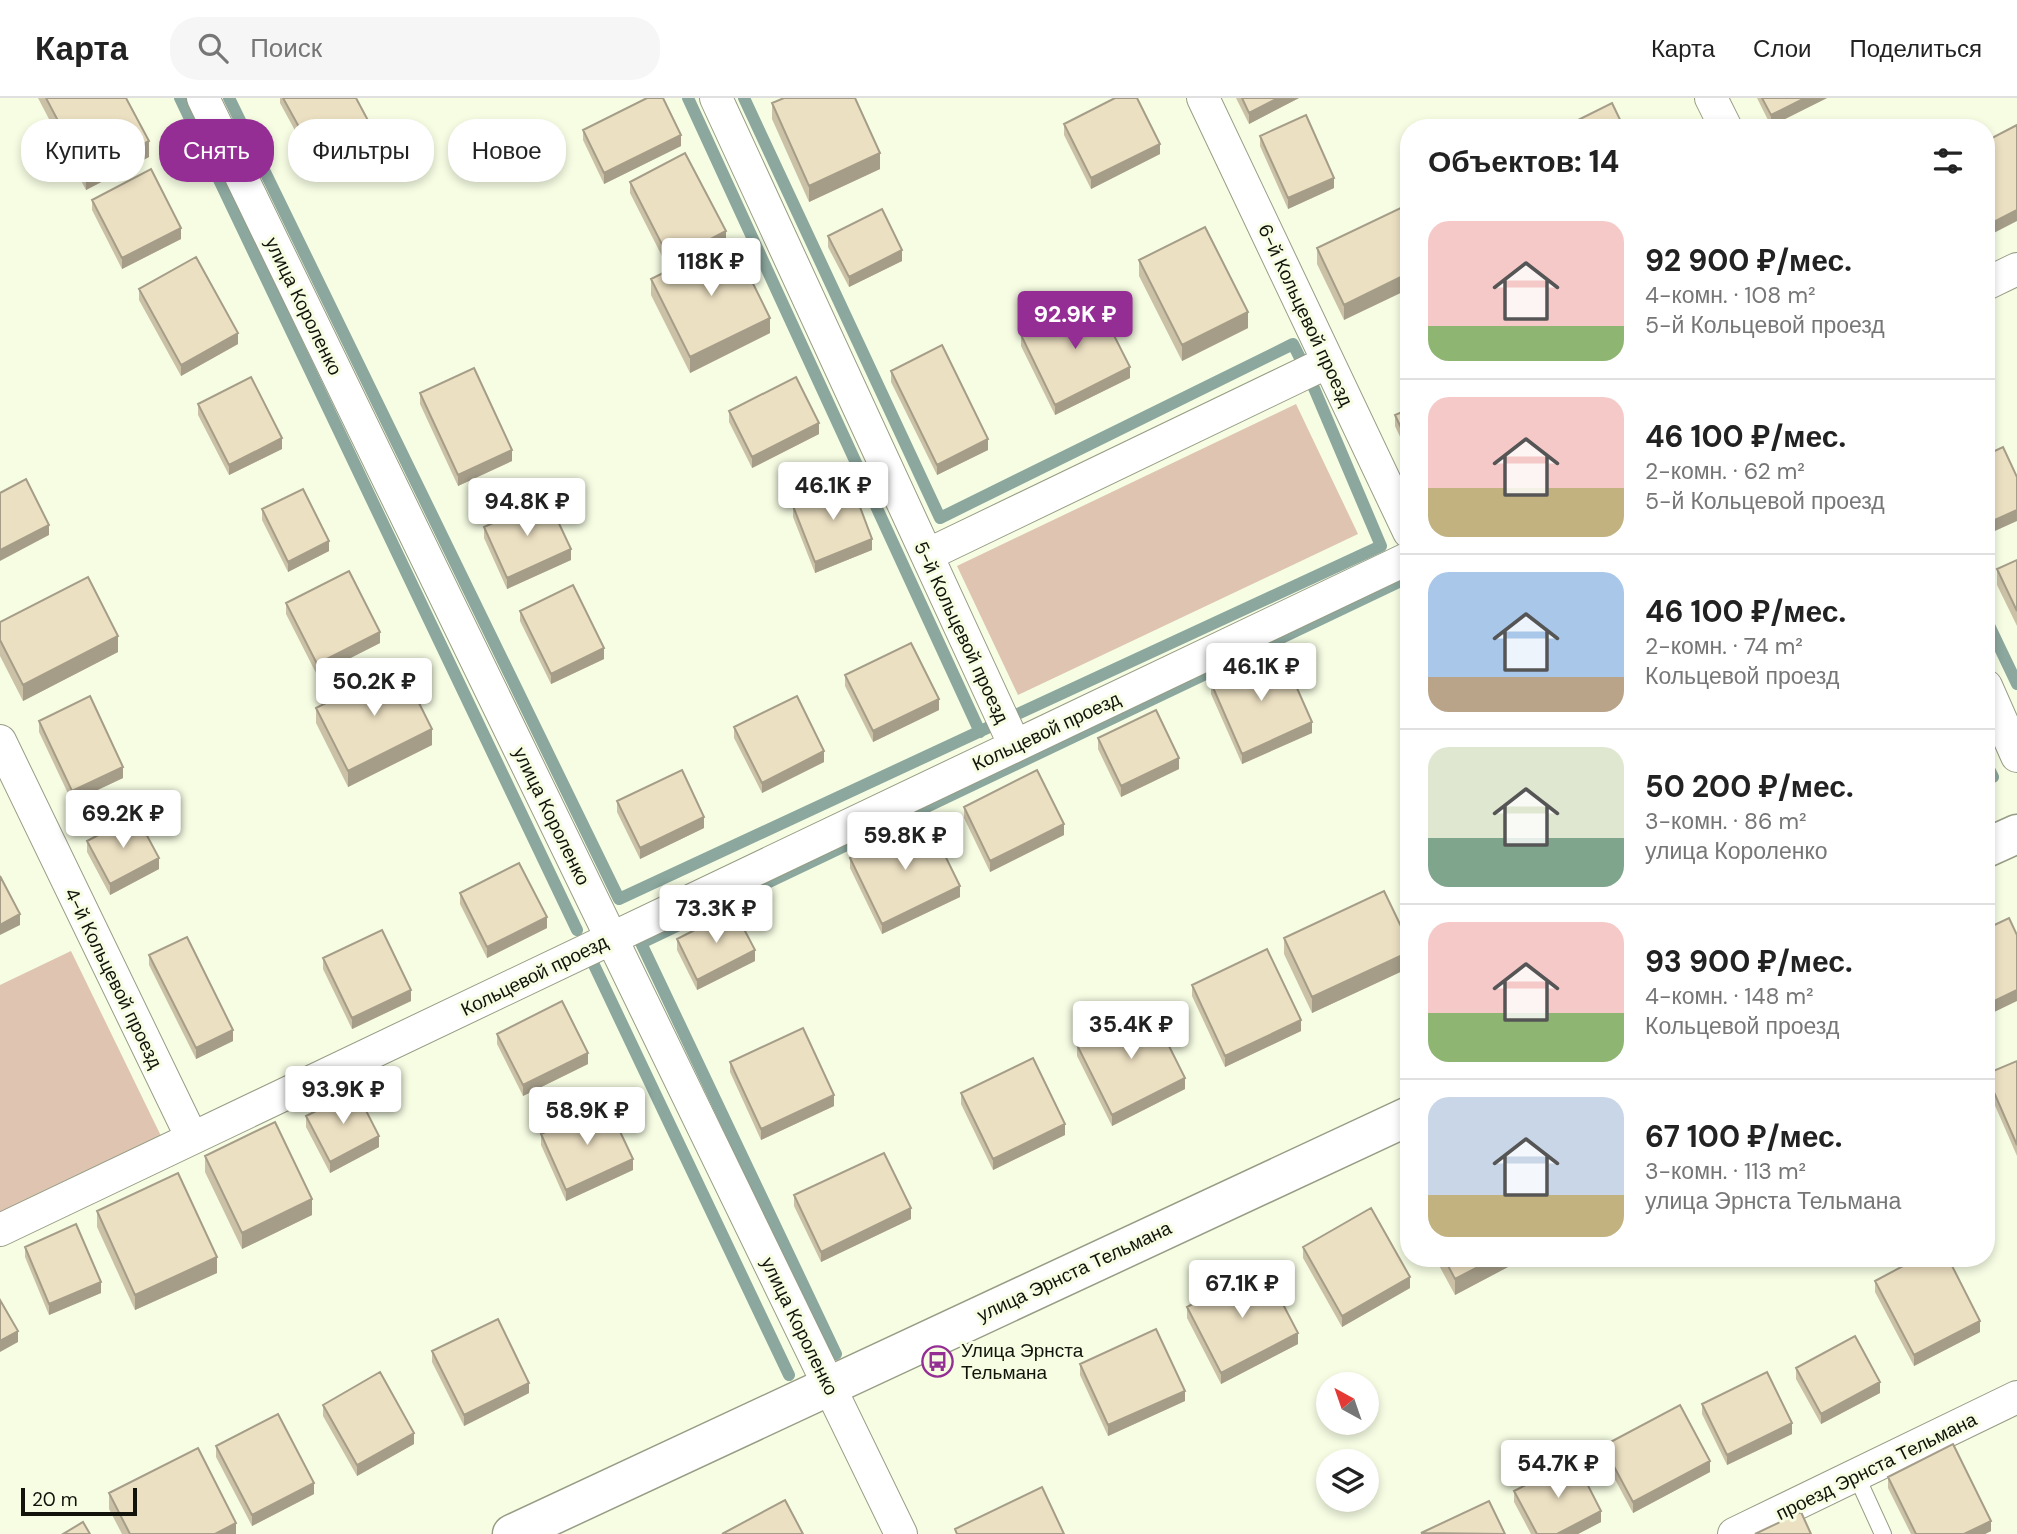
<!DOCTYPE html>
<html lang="ru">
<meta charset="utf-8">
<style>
:root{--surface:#fff;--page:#f6f6f6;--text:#222;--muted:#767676;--line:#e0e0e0;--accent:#942e94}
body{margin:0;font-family:"DM Sans",sans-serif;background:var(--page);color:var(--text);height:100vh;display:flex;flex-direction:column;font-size:26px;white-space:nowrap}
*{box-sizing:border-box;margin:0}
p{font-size:23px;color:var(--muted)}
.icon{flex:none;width:38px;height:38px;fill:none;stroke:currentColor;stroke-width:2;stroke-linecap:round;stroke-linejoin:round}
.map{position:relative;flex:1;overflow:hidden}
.panel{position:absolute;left:1400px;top:21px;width:595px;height:1148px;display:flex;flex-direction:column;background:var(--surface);border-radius:28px;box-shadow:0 4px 10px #0003}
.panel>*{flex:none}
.top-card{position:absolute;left:21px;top:21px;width:665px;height:63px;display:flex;gap:14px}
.needle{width:46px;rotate:320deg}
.tools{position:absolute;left:1316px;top:1274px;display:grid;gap:14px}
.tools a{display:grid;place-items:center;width:63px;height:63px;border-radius:50%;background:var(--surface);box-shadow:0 4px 10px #0003;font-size:35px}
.scale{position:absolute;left:21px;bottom:18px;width:116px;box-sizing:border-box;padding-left:7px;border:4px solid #12140b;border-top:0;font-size:19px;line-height:24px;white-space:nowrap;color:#12140b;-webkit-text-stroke:5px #f6fde3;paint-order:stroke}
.price{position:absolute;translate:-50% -60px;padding:0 16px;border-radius:7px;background:#fff;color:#222;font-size:23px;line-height:46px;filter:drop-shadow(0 2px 4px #0008)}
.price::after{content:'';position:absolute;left:50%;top:42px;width:21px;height:16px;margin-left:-10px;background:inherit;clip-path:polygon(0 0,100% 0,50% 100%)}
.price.selected{background:var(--accent);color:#fff}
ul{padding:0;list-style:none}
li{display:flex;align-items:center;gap:21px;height:175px;padding:0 28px}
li+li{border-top:2px solid var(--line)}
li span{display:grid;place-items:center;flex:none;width:196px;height:140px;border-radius:21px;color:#555}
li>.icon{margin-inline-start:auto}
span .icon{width:84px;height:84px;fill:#fffc;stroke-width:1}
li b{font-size:30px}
h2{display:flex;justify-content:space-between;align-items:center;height:84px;padding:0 28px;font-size:30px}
.pill{padding:0 24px;border-radius:28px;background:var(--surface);box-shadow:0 4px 10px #0003;font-size:24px;line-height:63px}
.pill.selected{background:var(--accent);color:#fff}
header{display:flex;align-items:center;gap:42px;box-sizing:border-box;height:98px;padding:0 35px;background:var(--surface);border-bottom:2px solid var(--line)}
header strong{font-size:33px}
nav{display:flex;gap:38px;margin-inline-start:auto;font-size:24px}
.search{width:490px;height:63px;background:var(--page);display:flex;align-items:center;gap:18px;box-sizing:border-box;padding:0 24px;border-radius:28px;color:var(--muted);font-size:26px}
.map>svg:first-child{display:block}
.green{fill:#dec4b1}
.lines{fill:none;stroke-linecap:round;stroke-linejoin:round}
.stream{stroke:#8ba79e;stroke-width:12}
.lane-casing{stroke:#979d85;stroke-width:18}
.street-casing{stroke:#979d85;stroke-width:34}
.secondary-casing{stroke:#979d85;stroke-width:41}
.lane{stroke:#fff;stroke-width:16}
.street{stroke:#fff;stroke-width:32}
.secondary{stroke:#fff;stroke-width:38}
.wall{fill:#cbc1a7}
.shaded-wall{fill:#a59d88}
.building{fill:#ece0c2;stroke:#a59d88;stroke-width:2}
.labels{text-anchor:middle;stroke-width:6;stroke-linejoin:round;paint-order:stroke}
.street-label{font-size:19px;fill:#12140b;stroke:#f6fde3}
.poi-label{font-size:19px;fill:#12140b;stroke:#f6fde3;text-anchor:start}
</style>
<header>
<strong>Карта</strong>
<div class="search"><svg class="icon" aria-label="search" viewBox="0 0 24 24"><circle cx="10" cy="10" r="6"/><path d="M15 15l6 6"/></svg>Поиск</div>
<nav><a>Карта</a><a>Слои</a><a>Поделиться</a></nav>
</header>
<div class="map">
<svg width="2017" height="1436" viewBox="0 0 2017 1436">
<rect width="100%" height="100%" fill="#f6fde3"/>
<path class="green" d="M1296 306 1358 436 1018 597 957 468Z
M71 853 162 1040 0 1118V887Z"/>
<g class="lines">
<path class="stream" d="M180 0 577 832
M229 0 619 801 1000 624
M688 0 980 634
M744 0 940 420 1293 246 1306 272
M1986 521 2017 586
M1009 620 1381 448 1308 276
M1986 665 1993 679
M594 867 789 1277
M836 1256 641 845 1409 479"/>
<defs>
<path id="lane" d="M1856 1377 1883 1436"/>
<path id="street" d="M203 0 901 1436
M716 0 1015 648
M1203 0 1409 434
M1711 0 1726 30
M1986 186 2017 171
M927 457 1328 264
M1986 588 2017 658
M0 643 192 1040
M0 1132 1409 460
M1734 1436 2017 1299"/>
<path id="secondary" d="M1986 750 2017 736
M512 1436 1409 1018"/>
</defs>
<use href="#lane" class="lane-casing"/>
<use href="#street" class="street-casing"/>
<use href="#secondary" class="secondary-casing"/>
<use href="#lane" class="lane"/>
<use href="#street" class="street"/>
<use href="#secondary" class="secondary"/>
</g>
<path class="wall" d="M38 0H126L149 59 86 92Z
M280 0H356L371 39 315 69 280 5Z
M1236 0H1299L1249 26Z
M1757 0H1827L1771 28Z
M772 5 880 71 809 104 772 21Z
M1064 26 1160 56 1091 91 1064 37Z
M583 32 681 48 604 86 583 42Z
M1260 38 1334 90 1288 111 1260 48Z
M630 84 726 144 770 235 690 275 651 197V181L669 172 630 95Z
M92 102 181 141 122 171 92 112Z
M1409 106 1344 222 1317 166V150Z
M828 138 902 163 849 189 828 149Z
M1139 162 1248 230 1182 263 1139 178Z
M139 191 238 246 181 278 139 202Z
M1021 237 1130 280 1055 317 1021 248Z
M891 273 988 352 937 377 891 284Z
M420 295 512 363 458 388 420 306Z
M198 306 282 351 229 377 198 317Z
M1409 311V358L1395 328V317Z
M729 313 819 336 752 370 729 324Z
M793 408 872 452 815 475 793 419Z
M262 411 329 453 288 474 262 422Z
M484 429 571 462 507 491 484 440Z
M2017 462V528L1997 487V471Z
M286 505 380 545 317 577 286 516Z
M520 513 604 561 551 586 520 523Z
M0 524 118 554 23 603 0 558Z
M845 577 939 612 873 644 845 588Z
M1211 585 1312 635 1242 666 1211 596Z
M316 610 432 647 348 689 316 625Z
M39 623 123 680 72 704 39 634Z
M734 629 824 664 762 695 734 640Z
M1098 640 1179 671 1121 699 1098 651Z
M617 703 704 730 640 761 617 714Z
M964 709 1064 737 990 774 964 720Z
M87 743 159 771 110 797 87 754Z
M850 760 960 799 882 836 850 770Z
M460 795 547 830 487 860 460 806Z
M1284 840 1409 845V870L1312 915 1284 856Z
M677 841 755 863 697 892 677 852Z
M149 857 233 943 196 961 149 867Z
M323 860 411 903 352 931 323 871Z
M1192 887 1301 933 1225 969 1192 898Z
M497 936 588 966 523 998 497 946Z
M1077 947 1185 991 1112 1028 1077 958Z
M2017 963V1058L1986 987V976Z
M730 964 834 1008 761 1042 730 974Z
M961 995 1065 1037 993 1072 961 1006Z
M306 1018 379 1049 330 1075 306 1029Z
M541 1036 633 1072 566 1103 541 1047Z
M205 1058 312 1117 242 1151 205 1074Z
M794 1097 911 1121 821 1164 794 1108Z
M97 1113 217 1175 135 1212 97 1129Z
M25 1149 101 1195 49 1217 25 1159Z
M1303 1149 1410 1190 1342 1229 1303 1160Z
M1435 1160H1525L1455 1197Z
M1875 1183 1980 1234 1914 1268 1875 1194Z
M1187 1209 1298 1246 1221 1286 1187 1220Z
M432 1253 529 1295 464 1328 432 1264Z
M1080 1266 1185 1303 1108 1338 1080 1277Z
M1796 1270 1880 1295 1821 1326 1796 1281Z
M1702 1306 1792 1336 1727 1367 1702 1316Z
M323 1307 414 1346 357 1378 323 1318Z
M216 1348 314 1396 252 1428 216 1359Z
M1603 1348 1710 1374 1633 1415 1603 1359Z
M1888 1379 1991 1433 1985 1436H1911L1888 1390Z
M1514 1393 1601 1424 1578 1436H1531L1514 1404Z
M109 1395 236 1436H122L109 1411Z"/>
<path class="shaded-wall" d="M1278 0H1299L1249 26V15Z
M1805 0H1827L1771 28V17Z
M371 28V39L315 69V58Z
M681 37V48L604 86V75Z
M149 43V59L86 92V76Z
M1160 46V56L1091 91V80Z
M880 55V71L809 104V88Z
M1334 80V90L1288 111V100Z
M2017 112V123L1986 139V128Z
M181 130V141L122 171V160Z
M726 133V144L670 173V162Z
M902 152V163L849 189V179Z
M1409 175V191L1344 222V207Z
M1248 214V230L1182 263V247Z
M770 220V235L690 275V259Z
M238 235V246L181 278V267Z
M1130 269V280L1055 317V307Z
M819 325V336L752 370V359Z
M282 340V351L229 377V367Z
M988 341V352L937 377V367Z
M512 352V363L458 388V377Z
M2017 412V423L1986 437V426Z
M49 427V437L0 463V452Z
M872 441V452L815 475V464Z
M329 443V453L288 474V464Z
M571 451V462L507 491V480Z
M380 534V545L317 577V566Z
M118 538V554L23 603V587Z
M604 550V561L551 586V576Z
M939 601V612L873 644V633Z
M1312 624V635L1242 666V656Z
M432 631V647L348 689V673Z
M824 653V664L762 695V685Z
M1179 660V671L1121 699V688Z
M123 669V680L72 704V693Z
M704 719V730L640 761V750Z
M1064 726V737L990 774V763Z
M159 760V771L110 797V786Z
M960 788V799L882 836V826Z
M20 816V827L0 837V827Z
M547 819V830L487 860V849Z
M755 852V863L697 892V882Z
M1409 854V870L1312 915V899Z
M411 892V903L352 931V920Z
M2017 892V903L1986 918V907Z
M1301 922V933L1225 969V958Z
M233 932V943L196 961V950Z
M588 955V966L523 998V987Z
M1185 980V991L1112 1028V1017Z
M834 997V1008L761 1042V1031Z
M1065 1026V1037L993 1072V1061Z
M379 1038V1049L330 1075V1064Z
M633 1061V1072L566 1103V1092Z
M312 1101V1117L242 1151V1135Z
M911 1110V1121L821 1164V1154Z
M217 1159V1175L135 1212V1197Z
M1495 1160H1525L1455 1197V1181Z
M1410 1179V1190L1342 1229V1218Z
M101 1184V1195L49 1217V1206Z
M1980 1223V1234L1914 1268V1257Z
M18 1233V1244L0 1254V1243Z
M1298 1235V1246L1221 1286V1275Z
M1880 1284V1295L1821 1326V1316Z
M529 1285V1295L464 1328V1317Z
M1185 1293V1303L1108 1338V1327Z
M1792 1325V1336L1727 1367V1357Z
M414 1335V1346L357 1378V1367Z
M1710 1363V1374L1633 1415V1404Z
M314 1385V1396L252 1428V1417Z
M1601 1413V1424L1578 1436H1557Z
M1991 1423V1433L1985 1436H1964Z
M236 1425V1436H215Z"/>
<path class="building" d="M46 0H126L149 43 86 76Z
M283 0H356L371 28 315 58Z
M647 0H663L681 37 604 75 583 32Z
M784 0H855L880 55 809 88 772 5Z
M1115 0H1137L1160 46 1091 80 1064 26Z
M1242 0H1278L1249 15Z
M1762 0H1805L1771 17Z
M1612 5 1624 30H1562Z
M1306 17 1334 80 1288 100 1260 38Z
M2017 27V112L1986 128V43Z
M685 55 726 133 670 162 630 84Z
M151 71 181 130 122 160 92 102Z
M1409 106V175L1344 207 1317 150Z
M882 111 902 152 849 179 828 138Z
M1205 129 1248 214 1182 247 1139 162Z
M731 141 770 220 690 259 651 181Z
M196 159 238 235 181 267 139 191Z
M1095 200 1130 269 1055 307 1021 237Z
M942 247 988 341 937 367 891 273Z
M474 270 512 352 458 377 420 295Z
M251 279 282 340 229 367 198 306Z
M796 279 819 325 752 359 729 313Z
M1409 311V347L1395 317Z
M2003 349 2017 379V412L1986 426V357Z
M26 381 49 427 0 452V395Z
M851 385 872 441 815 464 793 408Z
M303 391 329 443 288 464 262 411Z
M547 400 571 451 507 480 484 429Z
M2017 462V513L1997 471Z
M349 473 380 534 317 566 286 505Z
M88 479 118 538 23 587 0 542V524Z
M573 487 604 550 551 576 520 513Z
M911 545 939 601 873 633 845 577Z
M1281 554 1312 624 1242 656 1211 585Z
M400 567 432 631 348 673 316 610Z
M90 598 123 669 72 693 39 623Z
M797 598 824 653 762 685 734 629Z
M1156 612 1179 660 1121 688 1098 640Z
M682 672 704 719 640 750 617 703Z
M1037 672 1064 726 990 763 964 709Z
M136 717 159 760 110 786 87 743Z
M927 721 960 788 882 826 850 760Z
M519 765 547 819 487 849 460 795Z
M0 778 20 816 0 827Z
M1384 793 1409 845V854L1312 899 1284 840Z
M734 812 755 852 697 882 677 841Z
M2009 820 2017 837V892L1986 907V831Z
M382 832 411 892 352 920 323 860Z
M187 839 233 932 196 950 149 857Z
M1267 851 1301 922 1225 958 1192 887Z
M562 903 588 955 523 987 497 936Z
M1150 910 1185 980 1112 1017 1077 947Z
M803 930 834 997 761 1031 730 964Z
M1033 960 1065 1026 993 1061 961 995Z
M2017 963V1047L1986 976Z
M356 993 379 1038 330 1064 306 1018Z
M607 1006 633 1061 566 1092 541 1036Z
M275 1024 312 1101 242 1135 205 1058Z
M884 1055 911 1110 821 1154 794 1097Z
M178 1075 217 1159 135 1197 97 1113Z
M1371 1110 1410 1179 1342 1218 1303 1149Z
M76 1126 101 1184 49 1206 25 1149Z
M1444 1160H1495L1455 1181Z
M1918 1160H1948L1980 1223 1914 1257 1875 1183Z
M1263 1168 1298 1235 1221 1275 1187 1209Z
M0 1202 18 1233 0 1243Z
M498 1221 529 1285 464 1317 432 1253Z
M1156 1231 1185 1293 1108 1327 1080 1266Z
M1855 1238 1880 1284 1821 1316 1796 1270Z
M380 1274 414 1335 357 1367 323 1307Z
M1767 1274 1792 1325 1727 1357 1702 1306Z
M1680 1307 1710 1363 1633 1404 1603 1348Z
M278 1316 314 1385 252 1417 216 1348Z
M1953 1346 1991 1423 1964 1436H1916L1888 1379Z
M198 1350 236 1425 215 1436H130L109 1395Z
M1575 1362 1601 1413 1557 1436H1537L1514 1393Z
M1042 1389 1064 1436H957L955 1431Z
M785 1402 803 1436H722Z
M1489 1403 1505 1436 1421 1435Z
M1801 1414 1811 1436H1755Z
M83 1424 90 1436H63Z"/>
<defs>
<symbol id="bus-ring" viewBox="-11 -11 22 22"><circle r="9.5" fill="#f6fde3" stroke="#942e94" stroke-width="1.5"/><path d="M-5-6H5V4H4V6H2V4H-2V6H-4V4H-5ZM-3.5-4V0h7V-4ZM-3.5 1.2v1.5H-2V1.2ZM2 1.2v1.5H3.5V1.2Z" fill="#942e94"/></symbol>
</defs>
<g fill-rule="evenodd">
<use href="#bus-ring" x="920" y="1246" width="35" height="35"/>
</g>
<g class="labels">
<g class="street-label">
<text transform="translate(304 208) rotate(64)" y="7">улица Короленко</text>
<text transform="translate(1306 217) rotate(65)" y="7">6-й Кольцевой проезд</text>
<text transform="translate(962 534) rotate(65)" y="7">5-й Кольцевой проезд</text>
<text transform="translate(1046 633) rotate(-25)" y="7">Кольцевой проезд</text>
<text transform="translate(552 718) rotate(64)" y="7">улица Короленко</text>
<text transform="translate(534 877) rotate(-26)" y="7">Кольцевой проезд</text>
<text transform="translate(114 880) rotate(64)" y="7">4-й Кольцевой проезд</text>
<text transform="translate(1074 1173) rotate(-25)" y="7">улица Эрнста Тельмана</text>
<text transform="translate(800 1228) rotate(64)" y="7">улица Короленко</text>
<text transform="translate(1876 1368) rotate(-26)" y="7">проезд Эрнста Тельмана</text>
</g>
<g class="poi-label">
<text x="961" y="1259">Улица Эрнста<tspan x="961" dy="22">Тельмана</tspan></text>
</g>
</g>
</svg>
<div class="tools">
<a><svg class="needle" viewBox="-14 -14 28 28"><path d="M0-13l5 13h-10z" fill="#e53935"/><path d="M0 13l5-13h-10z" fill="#767676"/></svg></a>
<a><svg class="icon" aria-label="layers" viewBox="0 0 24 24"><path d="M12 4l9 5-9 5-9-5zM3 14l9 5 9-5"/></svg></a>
</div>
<div class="scale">20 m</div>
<b class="price" style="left:711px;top:200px">118K ₽</b>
<b class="price selected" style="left:1075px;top:253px">92.9K ₽</b>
<b class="price" style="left:833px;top:424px">46.1K ₽</b>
<b class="price" style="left:527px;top:440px">94.8K ₽</b>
<b class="price" style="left:1261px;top:605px">46.1K ₽</b>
<b class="price" style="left:374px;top:620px">50.2K ₽</b>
<b class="price" style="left:123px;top:752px">69.2K ₽</b>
<b class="price" style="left:905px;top:774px">59.8K ₽</b>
<b class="price" style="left:716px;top:847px">73.3K ₽</b>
<b class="price" style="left:1131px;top:963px">35.4K ₽</b>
<b class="price" style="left:343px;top:1028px">93.9K ₽</b>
<b class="price" style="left:587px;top:1049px">58.9K ₽</b>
<b class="price" style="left:1242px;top:1222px">67.1K ₽</b>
<b class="price" style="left:1558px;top:1402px">54.7K ₽</b>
<div class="top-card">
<a class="pill">Купить</a>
<a class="pill selected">Снять</a>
<a class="pill">Фильтры</a>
<a class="pill">Новое</a>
</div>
<section class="panel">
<h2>Объектов: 14<svg class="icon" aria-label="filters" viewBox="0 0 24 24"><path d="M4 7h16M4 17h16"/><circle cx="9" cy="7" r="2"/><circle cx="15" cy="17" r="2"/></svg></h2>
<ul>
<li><span style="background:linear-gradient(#f6c9c9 75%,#8fb573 0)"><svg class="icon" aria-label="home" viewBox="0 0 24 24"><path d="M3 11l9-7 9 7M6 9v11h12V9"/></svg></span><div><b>92 900 ₽/мес.</b><p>4-комн. · 108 m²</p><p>5-й Кольцевой проезд</p></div></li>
<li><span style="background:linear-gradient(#f6c9c9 65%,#c2b280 0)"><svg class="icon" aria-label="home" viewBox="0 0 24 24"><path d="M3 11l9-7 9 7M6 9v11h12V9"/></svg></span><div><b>46 100 ₽/мес.</b><p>2-комн. · 62 m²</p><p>5-й Кольцевой проезд</p></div></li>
<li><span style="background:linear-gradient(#a9c7e8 75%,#b9a48a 0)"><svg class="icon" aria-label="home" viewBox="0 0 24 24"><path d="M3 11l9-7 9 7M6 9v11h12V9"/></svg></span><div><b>46 100 ₽/мес.</b><p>2-комн. · 74 m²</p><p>Кольцевой проезд</p></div></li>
<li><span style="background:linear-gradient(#dfe7d0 65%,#7fa58c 0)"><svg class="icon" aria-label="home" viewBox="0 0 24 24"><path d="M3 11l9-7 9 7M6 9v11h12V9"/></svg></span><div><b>50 200 ₽/мес.</b><p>3-комн. · 86 m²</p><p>улица Короленко</p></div></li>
<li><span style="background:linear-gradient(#f6c9c9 65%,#8fb573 0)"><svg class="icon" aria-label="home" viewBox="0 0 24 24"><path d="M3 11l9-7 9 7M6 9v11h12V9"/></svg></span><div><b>93 900 ₽/мес.</b><p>4-комн. · 148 m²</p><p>Кольцевой проезд</p></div></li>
<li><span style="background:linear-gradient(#c9d6e8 70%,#c2b280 0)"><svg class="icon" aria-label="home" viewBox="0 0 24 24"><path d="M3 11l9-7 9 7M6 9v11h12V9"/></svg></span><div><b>67 100 ₽/мес.</b><p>3-комн. · 113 m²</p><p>улица Эрнста Тельмана</p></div></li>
</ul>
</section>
</div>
